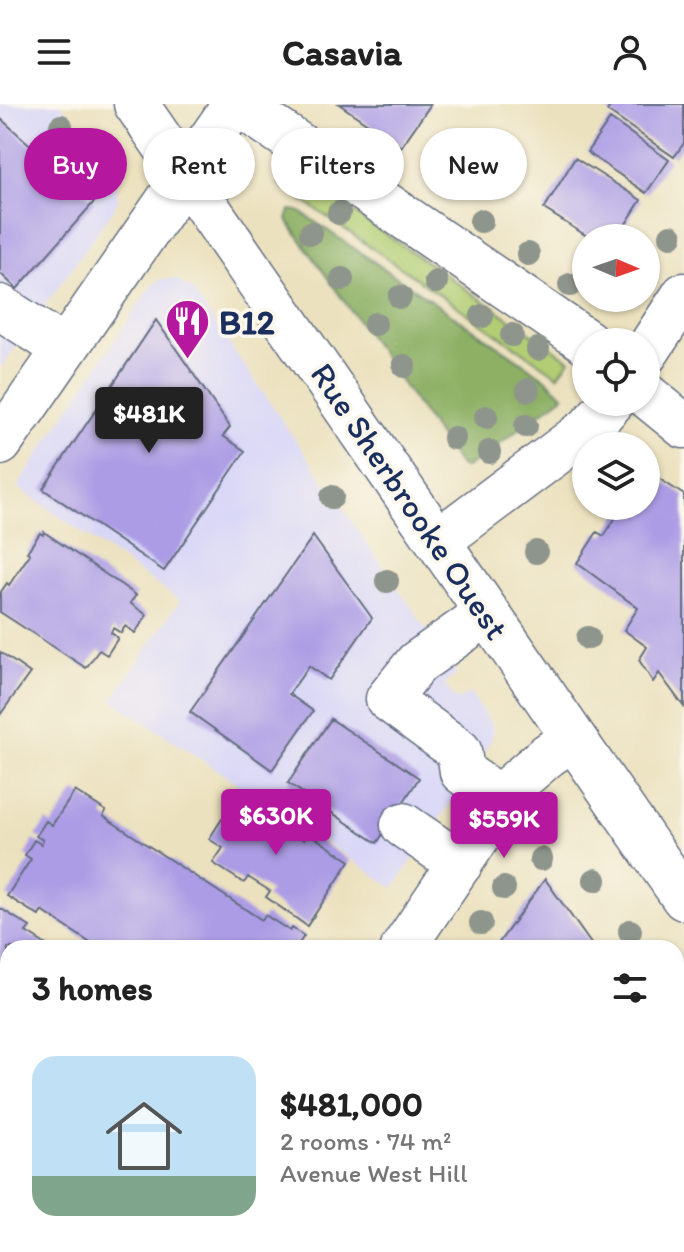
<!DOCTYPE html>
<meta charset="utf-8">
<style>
:root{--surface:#fff;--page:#f6f6f6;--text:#222;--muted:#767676;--line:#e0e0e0;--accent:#b5179e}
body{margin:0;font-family:Itim,sans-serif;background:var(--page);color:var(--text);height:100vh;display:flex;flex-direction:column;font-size:30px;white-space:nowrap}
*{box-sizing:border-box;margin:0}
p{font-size:26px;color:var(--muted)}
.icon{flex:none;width:44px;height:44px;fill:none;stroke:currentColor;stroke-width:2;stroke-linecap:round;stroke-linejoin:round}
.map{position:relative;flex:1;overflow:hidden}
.panel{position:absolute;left:0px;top:836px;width:684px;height:312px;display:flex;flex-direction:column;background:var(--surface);border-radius:24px 24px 0 0;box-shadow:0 2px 6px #0004}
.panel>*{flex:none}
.top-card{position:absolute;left:24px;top:24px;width:636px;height:72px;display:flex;gap:16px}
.needle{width:52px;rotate:92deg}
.controls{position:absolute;left:572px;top:120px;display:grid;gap:16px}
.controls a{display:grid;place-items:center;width:88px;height:88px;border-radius:50%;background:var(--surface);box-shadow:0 2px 6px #0004;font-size:40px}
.price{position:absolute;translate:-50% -68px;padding:0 18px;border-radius:8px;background:var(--accent);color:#fff;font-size:26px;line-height:52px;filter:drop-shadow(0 2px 4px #0008)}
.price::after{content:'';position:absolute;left:50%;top:48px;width:24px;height:18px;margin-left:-12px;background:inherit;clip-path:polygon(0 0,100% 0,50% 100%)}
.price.current{background:#222;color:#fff}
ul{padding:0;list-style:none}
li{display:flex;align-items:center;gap:24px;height:200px;padding:0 32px}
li+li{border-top:2px solid var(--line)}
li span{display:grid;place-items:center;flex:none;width:224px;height:160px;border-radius:24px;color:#555}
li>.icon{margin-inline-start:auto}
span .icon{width:96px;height:96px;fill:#fffc;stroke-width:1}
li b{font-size:34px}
h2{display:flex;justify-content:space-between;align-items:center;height:96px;padding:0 32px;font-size:34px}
.pill{padding:0 28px;border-radius:36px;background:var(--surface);box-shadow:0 2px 6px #0004;font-size:28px;line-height:72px}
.pill.current{background:var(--accent);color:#fff}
header{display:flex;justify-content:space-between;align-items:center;height:104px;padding:0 32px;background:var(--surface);font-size:36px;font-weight:700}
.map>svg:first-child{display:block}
.built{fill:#d9d7f7}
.green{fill:#b2cd73;stroke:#667e68;stroke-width:2}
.forest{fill:#8db065;stroke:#547062;stroke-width:2}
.building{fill:#ac9ce5}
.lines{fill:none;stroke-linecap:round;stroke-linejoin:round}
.minor-casing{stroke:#646d80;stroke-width:47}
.major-casing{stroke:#646d80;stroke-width:47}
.minor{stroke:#fff;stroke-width:44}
.major{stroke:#fff;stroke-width:44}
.tree{fill:#8e958c}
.labels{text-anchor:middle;stroke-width:7;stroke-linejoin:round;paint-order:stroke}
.poi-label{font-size:34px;font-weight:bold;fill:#1b2f5e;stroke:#fbf7ec;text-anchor:start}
.street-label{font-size:34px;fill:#1b2f5e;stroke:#fbf7ec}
</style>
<header><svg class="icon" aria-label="menu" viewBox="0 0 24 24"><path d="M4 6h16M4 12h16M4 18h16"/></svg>Casavia<svg class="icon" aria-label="person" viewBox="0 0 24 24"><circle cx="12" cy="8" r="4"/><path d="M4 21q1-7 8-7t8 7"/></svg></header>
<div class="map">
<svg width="684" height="1148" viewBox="0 0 684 1148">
<rect width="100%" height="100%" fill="#fbf7ec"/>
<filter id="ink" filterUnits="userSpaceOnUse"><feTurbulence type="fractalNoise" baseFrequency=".0125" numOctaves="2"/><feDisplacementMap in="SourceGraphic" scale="16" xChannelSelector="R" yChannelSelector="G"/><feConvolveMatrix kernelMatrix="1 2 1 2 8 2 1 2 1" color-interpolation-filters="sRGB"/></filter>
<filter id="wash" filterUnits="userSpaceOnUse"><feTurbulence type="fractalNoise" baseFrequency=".006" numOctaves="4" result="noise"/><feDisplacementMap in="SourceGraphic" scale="32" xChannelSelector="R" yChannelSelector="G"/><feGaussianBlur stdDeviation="1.8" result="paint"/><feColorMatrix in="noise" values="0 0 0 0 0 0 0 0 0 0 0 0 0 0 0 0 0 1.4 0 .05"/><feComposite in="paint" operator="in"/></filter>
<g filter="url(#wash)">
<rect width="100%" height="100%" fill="#ebe1be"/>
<path class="built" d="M0 0H61L110 72 117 84 118 95 113 106 0 265Z
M162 175H176L192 186 457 570 444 580 457 597 470 589 491 621 493 629 489 640 394 784 112 596 180 497 17 383 152 181Z"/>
<path class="green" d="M289 64 570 256 558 272 279 80Z"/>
<path class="forest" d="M290 106 299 107 545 274 564 292 470 361 464 364 460 362 287 116Z"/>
<g id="blocks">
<path class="building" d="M339 0H431L401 43Z
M612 0H684V39L674 53 607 7Z
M0 14 94 98 17 185 0 169Z
M610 15 669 56 646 89 587 48Z
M575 54 641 96 617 134H590L544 105Z
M156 216 230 323 223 332 245 347 164 467 43 385Z
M646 366 684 391V603L659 569 653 578 639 556 647 543 624 526 638 504 577 459 597 428 604 432 623 402H646Z
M44 428 136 491 130 499 147 511 135 529 125 522 121 529 113 524 111 529 118 534 107 551 99 546 86 564 0 508V489L7 479 9 481 30 450 27 448 40 429 43 431Z
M313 432 372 514 329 576 309 562 289 590 313 607 272 666 190 608Z
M0 548 30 569 0 611Z
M331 615 419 674 377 739 288 679Z
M242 684 287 715 283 722 304 736 308 729 350 757 307 822 266 793 270 787 248 773 244 779 213 759 223 744 209 735Z
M75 687 106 707 103 712 262 816 265 811 290 827 292 824 304 832 296 844H98L42 807 39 812 7 792 31 755 25 751 34 736 41 740 43 736 36 732 46 717 52 721Z
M545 775 594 844H495Z
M0 804 30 823 26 828 51 844H8V950L0 945Z
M676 993 684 998V1116L676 1128Z
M320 1140H564L576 1148H321L317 1145Z"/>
</g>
</g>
<g filter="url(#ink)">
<use href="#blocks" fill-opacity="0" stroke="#646d80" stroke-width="2"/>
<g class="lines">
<defs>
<path id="minor" d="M239 0 587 238
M0 203 65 245
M646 249 684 191
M646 291 684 322
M0 339 235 0
M438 437 588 325 612 298
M486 510 417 559 388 595 459 647 462 668 502 696
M403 721 460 760
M403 844 512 682 548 651 572 635
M199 1148 204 1140"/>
<path id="major" d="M136 0 684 794"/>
</defs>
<use href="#minor" class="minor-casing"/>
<use href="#major" class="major-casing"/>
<use href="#minor" class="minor"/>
<use href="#major" class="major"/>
</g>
<g class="tree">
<circle cx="61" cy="22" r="12"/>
<circle cx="339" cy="109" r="12"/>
<circle cx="481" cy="117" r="12"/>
<circle cx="311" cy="129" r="12"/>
<circle cx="671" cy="132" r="12"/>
<circle cx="528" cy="150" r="12"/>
<circle cx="342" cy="175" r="12"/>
<circle cx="436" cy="178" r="12"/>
<circle cx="570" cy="181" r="12"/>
<circle cx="400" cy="193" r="12"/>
<circle cx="482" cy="212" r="12"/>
<circle cx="375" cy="220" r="12"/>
<circle cx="512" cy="231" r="12"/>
<circle cx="538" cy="245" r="12"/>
<circle cx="404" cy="262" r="12"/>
<circle cx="528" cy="286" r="12"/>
<circle cx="486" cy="313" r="12"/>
<circle cx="526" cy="322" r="12"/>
<circle cx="454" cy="334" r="12"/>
<circle cx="489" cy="348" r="12"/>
<circle cx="332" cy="393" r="12"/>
<circle cx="536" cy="448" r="12"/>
<circle cx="387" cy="477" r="12"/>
<circle cx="588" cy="534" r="12"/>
<circle cx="541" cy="755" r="12"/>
<circle cx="595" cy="776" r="12"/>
<circle cx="504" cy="784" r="12"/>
<circle cx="481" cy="819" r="12"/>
<circle cx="630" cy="827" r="12"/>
</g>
</g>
<defs>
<symbol id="restaurant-pin" viewBox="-11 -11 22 30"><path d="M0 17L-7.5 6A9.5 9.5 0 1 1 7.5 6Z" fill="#b5179e" stroke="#fbf7ec"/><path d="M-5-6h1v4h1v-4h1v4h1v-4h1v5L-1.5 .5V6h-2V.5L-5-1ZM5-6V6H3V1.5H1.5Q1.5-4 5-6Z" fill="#fff"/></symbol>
</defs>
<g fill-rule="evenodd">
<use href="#restaurant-pin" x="162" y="192" width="51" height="69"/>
</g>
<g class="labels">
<g class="poi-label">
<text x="219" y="230">B12</text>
</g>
<g class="street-label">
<text transform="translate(410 397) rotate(56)" y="12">Rue Sherbrooke Ouest</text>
</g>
</g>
</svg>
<div class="controls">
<a><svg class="needle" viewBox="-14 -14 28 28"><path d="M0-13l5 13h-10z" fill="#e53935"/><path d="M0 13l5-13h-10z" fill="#767676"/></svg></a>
<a><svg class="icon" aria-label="locate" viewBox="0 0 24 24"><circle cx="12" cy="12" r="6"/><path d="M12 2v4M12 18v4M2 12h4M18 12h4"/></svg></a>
<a><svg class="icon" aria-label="layers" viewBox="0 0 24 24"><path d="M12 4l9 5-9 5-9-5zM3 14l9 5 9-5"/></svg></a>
</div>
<b class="price current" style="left:149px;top:351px">$481K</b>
<b class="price" style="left:276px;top:753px">$630K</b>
<b class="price" style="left:504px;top:756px">$559K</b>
<div class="top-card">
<a class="pill current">Buy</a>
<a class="pill">Rent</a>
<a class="pill">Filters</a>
<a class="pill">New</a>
</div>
<section class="panel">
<h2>3 homes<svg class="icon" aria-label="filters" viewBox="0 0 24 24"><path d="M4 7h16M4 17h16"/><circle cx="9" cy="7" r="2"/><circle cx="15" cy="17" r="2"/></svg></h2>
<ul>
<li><span style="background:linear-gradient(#bfe0f5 75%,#7fa58c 0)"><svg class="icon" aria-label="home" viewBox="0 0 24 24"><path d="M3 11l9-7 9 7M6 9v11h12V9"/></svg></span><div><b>$481,000</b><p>2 rooms · 74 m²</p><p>Avenue West Hill</p></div></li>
</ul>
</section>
</div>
